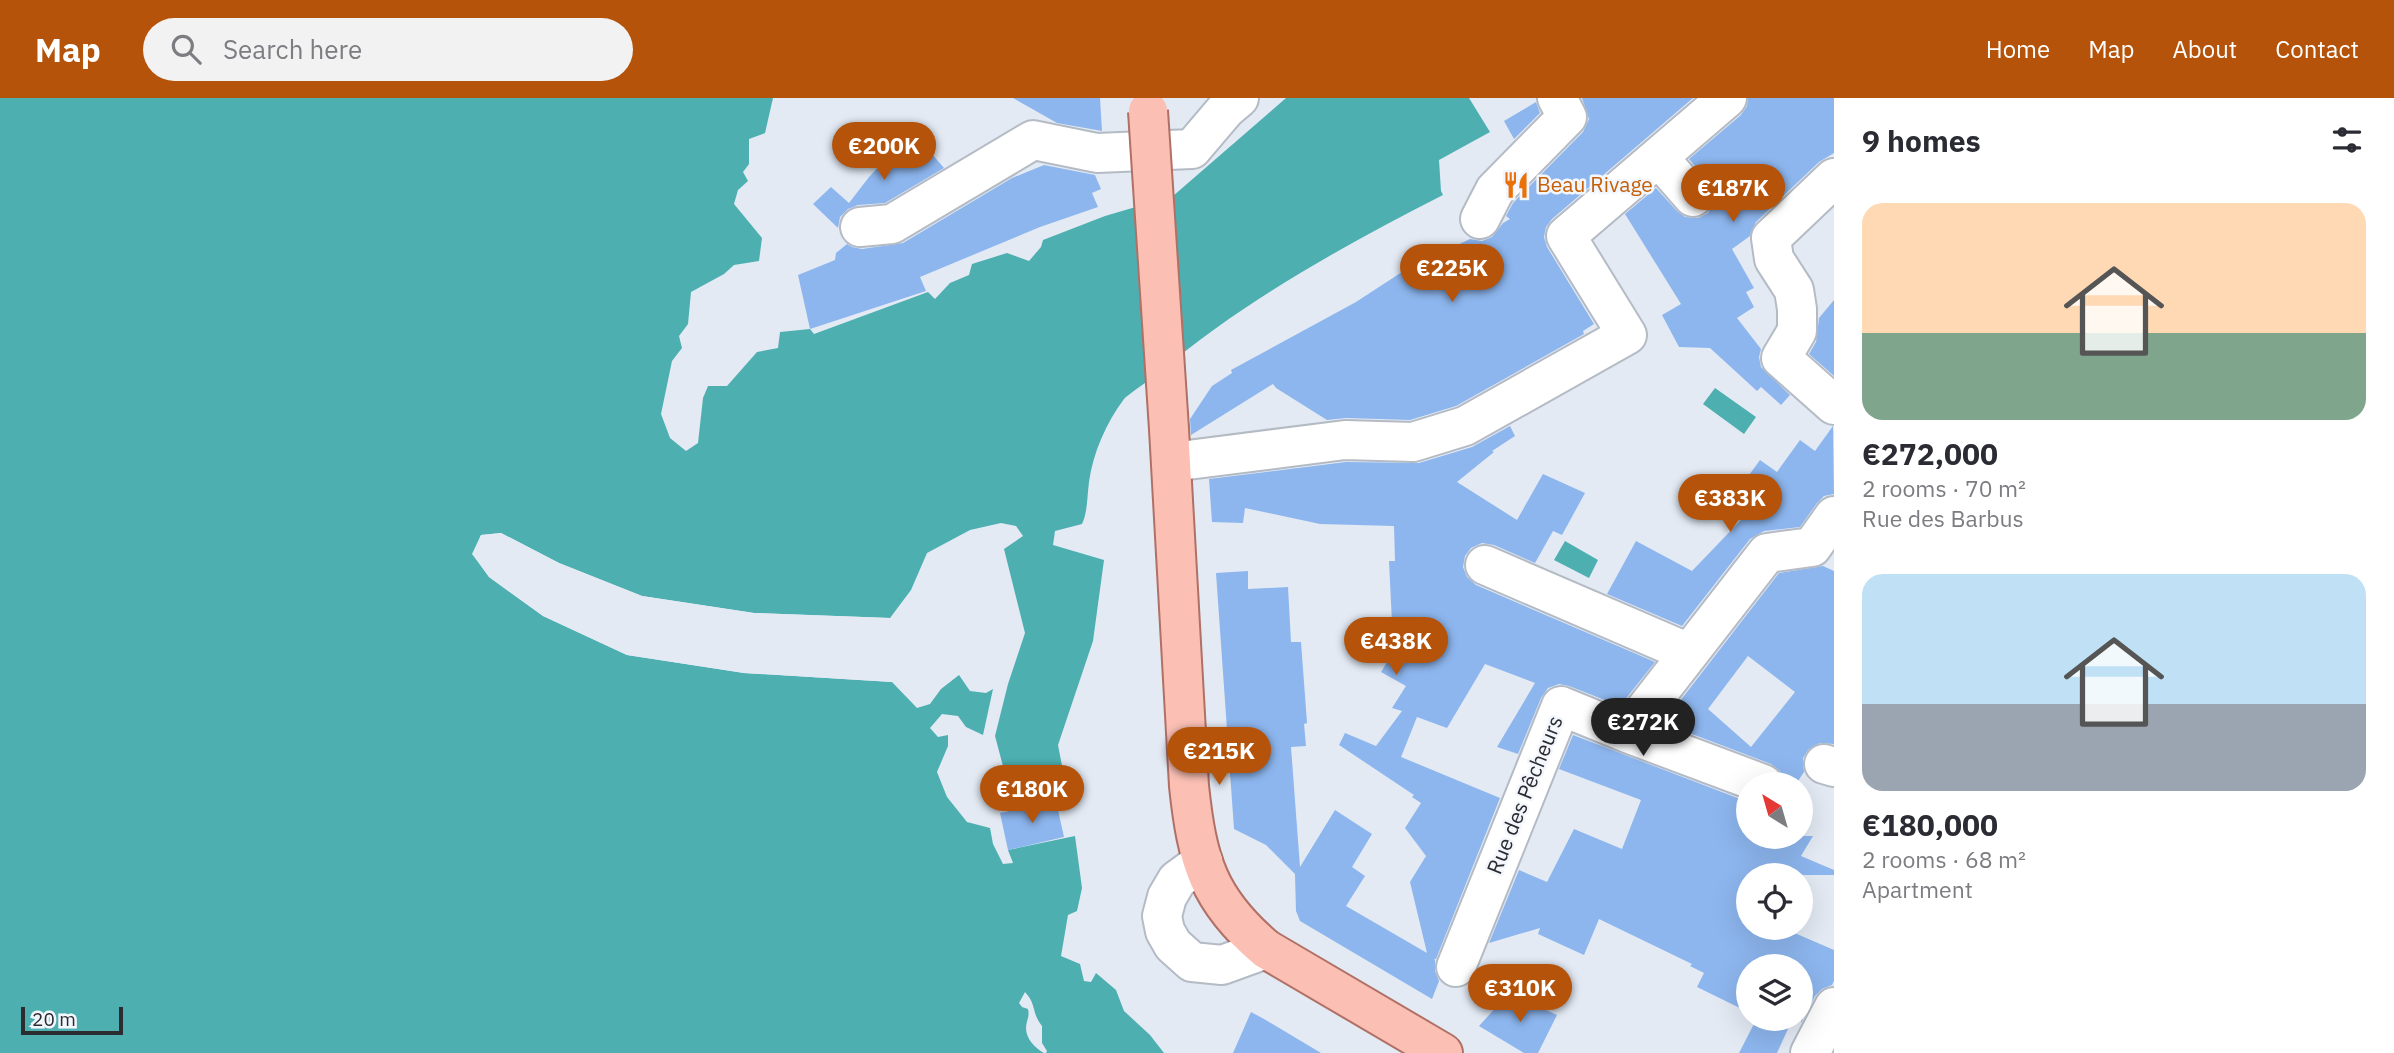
<!DOCTYPE html>
<meta charset="utf-8">
<style>
:root{--surface:#fff;--page:#f2f2f3;--text:#2b2b33;--muted:#7c7c81;--accent:#b45309}
body{margin:0;font-family:"IBM Plex Sans",sans-serif;background:var(--page);color:var(--text);height:100vh;display:flex;flex-direction:column;font-size:26px;white-space:nowrap}
*{box-sizing:border-box;margin:0}
p{font-size:23px;color:var(--muted)}
.icon{flex:none;width:38px;height:38px;fill:none;stroke:currentColor;stroke-width:2;stroke-linecap:round;stroke-linejoin:round}
.map{position:relative;flex:1;overflow:hidden}
.sheet{display:flex;flex-direction:column;background:var(--surface);width:560px}
.sheet>*{flex:none}
.needle{width:46px;rotate:323deg}
.fabs{position:absolute;left:1736px;top:674px;display:grid;gap:14px}
.fabs a{display:grid;place-items:center;width:77px;height:77px;border-radius:50%;background:var(--surface);box-shadow:0 7px 28px #0002;font-size:35px}
.scale{position:absolute;left:21px;bottom:18px;width:102px;box-sizing:border-box;padding-left:7px;border:4px solid #2a2c30;border-top:0;font-size:19px;line-height:24px;white-space:nowrap;color:#2a2c30;-webkit-text-stroke:5px #f3f7fd;paint-order:stroke}
.price{position:absolute;translate:-50% -60px;padding:0 16px;border-radius:24px;background:var(--accent);color:#fff;font-size:23px;line-height:46px;filter:drop-shadow(0 2px 4px #0008)}
.price::after{content:'';position:absolute;left:50%;top:42px;width:21px;height:16px;margin-left:-10px;background:inherit;clip-path:polygon(0 0,100% 0,50% 100%)}
.price.active{background:#222;color:#fff}
ul{padding:0;list-style:none}
li{display:grid;align-content:center;gap:14px;height:371px;padding:0 28px}
li span{display:grid;place-items:center;height:217px;border-radius:21px;color:#555}
li>.icon{margin-inline-start:auto}
span .icon{width:126px;height:126px;fill:#fffc;stroke-width:1}
li b{font-size:30px}
h2{display:flex;justify-content:space-between;align-items:center;height:84px;padding:0 28px;font-size:30px}
header{display:flex;align-items:center;gap:42px;box-sizing:border-box;height:98px;padding:0 35px;background:var(--accent);color:#fff}
header strong{font-size:33px}
nav{display:flex;gap:38px;margin-inline-start:auto;font-size:24px}
.search{width:490px;height:63px;background:var(--page);display:flex;align-items:center;gap:18px;box-sizing:border-box;padding:0 24px;border-radius:38px;color:var(--muted);font-size:26px}
main{display:flex;flex:1;min-height:0}
.map>svg:first-child{display:block}
.water{fill:#4dafb0}
.pier{fill:#e3eaf4}
.building{fill:#8db6ee;fill-rule:evenodd}
.lines{fill:none;stroke-linecap:round;stroke-linejoin:round}
.minor-casing{stroke:#b4bbc4;stroke-width:42}
.major-casing{stroke:#b07065;stroke-width:42}
.minor{stroke:#fff;stroke-width:38}
.major{stroke:#fbbfb4;stroke-width:38}
.major-bridge-casing{stroke:#b07065;stroke-width:42;stroke-linecap:butt}
.major-bridge{stroke:#fbbfb4;stroke-width:38}
.labels{text-anchor:middle;stroke-width:5;stroke-linejoin:round;paint-order:stroke}
.food-label{font-size:21px;fill:#c56008;stroke:#f3f7fd;text-anchor:start}
.street-label{font-size:21px;fill:#2a2c30;stroke:#f3f7fd}
</style>
<header>
<strong>Map</strong>
<div class="search"><svg class="icon" aria-label="search" viewBox="0 0 24 24"><circle cx="10" cy="10" r="6"/><path d="M15 15l6 6"/></svg>Search here</div>
<nav><a>Home</a><a>Map</a><a>About</a><a>Contact</a></nav>
</header>
<main>
<div class="map">
<svg width="1834" height="955" viewBox="0 0 1834 955">
<rect width="100%" height="100%" fill="#e3eaf4"/>
<path class="water" d="M0 0H773L765 35 749 41V66L743 74 748 83 738 92 734 106 762 140 759 163 734 167 724 176 691 194 688 226 679 238 682 250 672 263 661 316 670 340 686 353 698 345 703 300 708 288H727L757 254 778 250 780 234 810 231 814 236 928 194 935 201 950 185 969 177 972 166 1007 155 1029 163 1041 149 1043 142 1105 118 1173 98 1286 0H1469L1490 34 1439 62 1441 93 1443 97C1347 146 1245 202 1162 272 1154 279 1130 295 1124 301 1106 325 1093 355 1089 384 1087 398 1088 413 1082 426L1055 433 1053 447 1104 462 1093 543 1058 647 1064 678 1022 688 1017 668 1004 672 995 638 1008 586 1025 535 1004 451 1023 438 1016 428 1001 425 970 432 927 455 911 492 890 520 754 515 642 498 559 465 501 435 481 437 473 456 489 479 543 518 627 557 744 575 892 584 917 610 930 606 941 591 959 577 970 593 986 595 993 591 983 637 966 629 958 618 942 616 930 630 938 639 948 637V648L937 674 947 699 967 724 990 730 993 746 1003 766 1013 765 1008 752 1075 738 1082 790 1077 813 1068 817 1061 858 1080 866 1084 883 1091 884 1096 875 1116 892 1124 913 1150 937 1164 955H1046L1047 953 1042 945V928C1031 914 1037 907 1025 894L1019 905 1022 909 1028 911C1030 919 1026 923 1026 930 1026 941 1035 950 1044 955H0Z
M1715 290 1756 319 1744 336 1703 306Z
M1565 443 1598 462 1589 480 1554 462Z"/>
<path class="pier" d="M501 435 559 465 642 498 754 515 890 520V524L753 519 641 501 558 468 500 438 483 440 476 455 491 476 545 515 628 554 744 572 892 580V584L744 575 627 557 543 518 489 479 472 456 481 437Z"/>
<path class="building" d="M1013 0H1100L1102 33 1057 25Z
M1582 0H1693L1552 121 1546 129 1544 139 1547 149 1594 226 1583 233 1584 236 1456 308 1410 322 1346 320 1327 322 1276 290 1273 286 1191 337 1190 321 1212 288 1232 275 1231 272 1356 204 1405 172 1470 141 1482 143 1492 139 1503 125 1510 121 1506 118 1513 105 1583 34 1589 21Z
M1748 0H1834V55L1819 64 1756 124 1750 138 1732 151 1754 190 1746 194 1754 209 1737 220 1761 251 1759 259 1761 269 1790 297 1781 307 1761 289 1757 293 1710 250 1679 249 1662 217 1681 206 1625 116 1656 90 1677 113 1685 119 1698 120 1708 115 1714 105V94L1709 85 1689 61 1741 17 1747 8Z
M1536 4 1540 15 1514 41 1504 23Z
M920 42 944 70 885 105 858 107 848 111 840 119 838 130 813 106 831 89 849 105 869 79 893 54 897 59Z
M1044 67 1095 77 1101 91 1092 95 1098 109 1040 129 920 179 926 193 810 231 798 177 835 162 836 155 847 146 852 149 862 151 903 145 1012 80Z
M1834 202V278L1809 256 1816 244 1819 220Z
M1510 328 1515 338 1492 353 1494 354 1457 384 1517 422 1543 376 1585 395 1562 437 1553 433 1535 465 1494 447 1482 445 1471 450 1465 458 1463 469 1467 479 1476 487 1655 564 1620 608 1569 588 1559 586 1548 590 1541 600 1518 656 1497 649 1535 585 1485 566 1447 630 1417 619 1401 659 1500 700 1436 861H1434L1435 862V873L1439 883 1432 901 1300 823 1296 813 1295 776 1266 747 1234 731 1216 475 1248 473V491L1288 489 1291 544H1301L1307 625 1304 626 1306 648 1291 649 1300 769 1335 712 1372 736 1352 769 1365 778 1346 808 1427 855 1410 784 1426 758 1405 730 1421 705 1412 699 1414 697 1339 647 1345 635 1376 648 1402 613 1392 610 1406 588 1381 574 1399 545H1393L1389 463H1395L1394 428 1320 426 1245 410 1243 425 1212 424 1209 381 1346 364 1419 365 1472 349Z
M1833 328 1834 396 1824 398 1817 405 1800 429 1764 433 1750 441 1682 528 1607 496 1636 443 1692 473 1741 422 1728 406 1760 362 1777 374 1800 342 1815 353Z
M1823 468 1834 473V646L1820 645 1809 651 1803 660 1804 674 1796 686H1784L1780 673 1771 666 1663 625 1779 475ZM1748 558 1795 594 1751 649 1708 611Z
M1573 637 1748 704V738H1813L1801 758 1834 772V777H1748V830H1783L1834 852V883L1832 887 1822 891 1815 898 1801 925V868H1748V914L1697 889 1704 875 1690 868 1692 866 1599 821 1584 857 1538 836 1540 830 1489 845 1519 772 1547 784 1574 731 1622 751 1641 702 1559 671Z
M1056 703 1064 739 1008 752 1000 715Z
M1509 895 1557 917 1538 955H1524L1479 928Z
M1251 914 1264 921 1321 955H1233Z
M1757 920H1793L1777 955H1739Z"/>
<g class="lines">
<defs>
<path id="minor" d="M1658 59 1693 99
M1834 80 1771 140 1774 161 1794 192 1797 211V233L1781 260 1834 307
M1480 121 1495 92 1567 19 1557 0
M860 129 892 126 1033 42 1097 55 1192 51 1226 11 1239 0
M1172 364 1345 342 1413 344 1465 328 1627 237 1566 138 1727 0
M1485 467 1689 555
M1627 635 1763 686
M1824 666 1834 669
M1203 763 1177 782 1167 799 1162 818 1165 833 1173 847 1192 864 1222 867 1266 851
M1456 869 1561 608 1627 635 1767 455 1812 449 1834 418
M1810 955 1834 909"/>
<path id="major" d="M1169 331 1189 688C1197 763 1208 802 1266 851L1443 955"/>
</defs>
<use href="#minor" class="minor-casing"/>
<use href="#major" class="major-casing"/>
<use href="#minor" class="minor"/>
<use href="#major" class="major"/>
<defs>
<path id="major-bridge" d="M1148 13 1169 331"/>
</defs>
<use href="#major-bridge" class="major-bridge-casing"/>
<use href="#major-bridge" class="major-bridge"/>
</g>
<defs>
<symbol id="restaurant-bare" viewBox="-9 -9 18 18"><path d="M-5-6h1v4h1v-4h1v4h1v-4h1v5L-1.5 .5V6h-2V.5L-5-1ZM5-6V6H3V1.5H1.5Q1.5-4 5-6Z" fill="#e8710a" stroke="#f3f7fd" stroke-width="2.5" paint-order="stroke"/></symbol>
</defs>
<g fill-rule="evenodd">
<use href="#restaurant-bare" x="1497" y="68" width="38" height="38"/>
</g>
<g class="labels">
<g class="food-label">
<text x="1537" y="94">Beau Rivage</text>
</g>
<g class="street-label">
<text transform="translate(1525 697) rotate(-68)" y="7">Rue des Pêcheurs</text>
</g>
</g>
</svg>
<div class="fabs">
<a><svg class="needle" viewBox="-14 -14 28 28"><path d="M0-13l5 13h-10z" fill="#e53935"/><path d="M0 13l5-13h-10z" fill="#7c7c81"/></svg></a>
<a><svg class="icon" aria-label="locate" viewBox="0 0 24 24"><circle cx="12" cy="12" r="6"/><path d="M12 2v4M12 18v4M2 12h4M18 12h4"/></svg></a>
<a><svg class="icon" aria-label="layers" viewBox="0 0 24 24"><path d="M12 4l9 5-9 5-9-5zM3 14l9 5 9-5"/></svg></a>
</div>
<div class="scale">20 m</div>
<b class="price" style="left:884px;top:84px">€200K</b>
<b class="price" style="left:1733px;top:126px">€187K</b>
<b class="price" style="left:1452px;top:206px">€225K</b>
<b class="price" style="left:1730px;top:436px">€383K</b>
<b class="price" style="left:1396px;top:579px">€438K</b>
<b class="price active" style="left:1643px;top:660px">€272K</b>
<b class="price" style="left:1219px;top:689px">€215K</b>
<b class="price" style="left:1032px;top:727px">€180K</b>
<b class="price" style="left:1520px;top:926px">€310K</b>
</div>
<section class="sheet">
<h2>9 homes<svg class="icon" aria-label="filters" viewBox="0 0 24 24"><path d="M4 7h16M4 17h16"/><circle cx="9" cy="7" r="2"/><circle cx="15" cy="17" r="2"/></svg></h2>
<ul>
<li><span style="background:linear-gradient(#ffd9b3 60%,#7fa58c 0)"><svg class="icon" aria-label="home" viewBox="0 0 24 24"><path d="M3 11l9-7 9 7M6 9v11h12V9"/></svg></span><div><b>€272,000</b><p>2 rooms · 70 m²</p><p>Rue des Barbus</p></div></li>
<li><span style="background:linear-gradient(#bfe0f5 60%,#9aa5b1 0)"><svg class="icon" aria-label="home" viewBox="0 0 24 24"><path d="M3 11l9-7 9 7M6 9v11h12V9"/></svg></span><div><b>€180,000</b><p>2 rooms · 68 m²</p><p>Apartment</p></div></li>
</ul>
</section>
</main>
